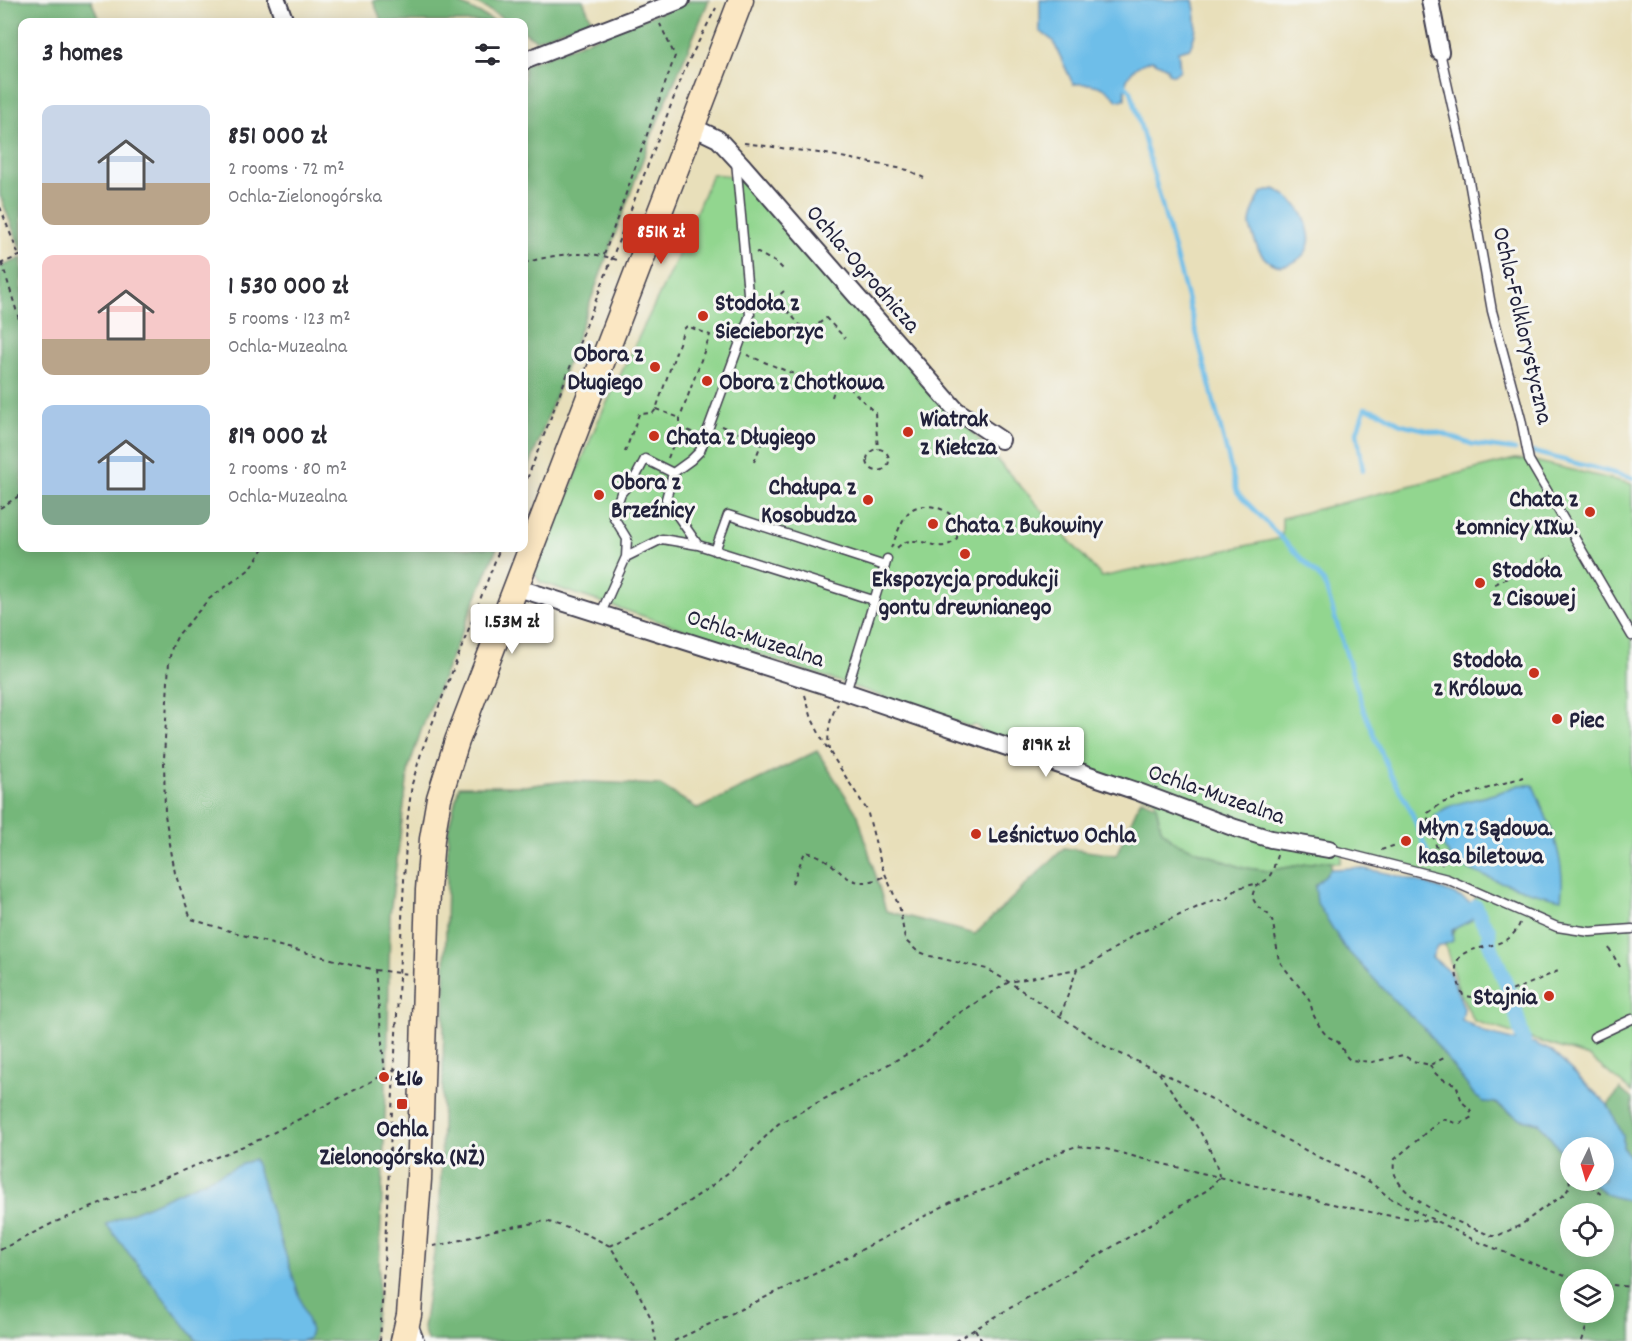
<!DOCTYPE html>
<meta charset="utf-8">
<style>
:root{--surface:#fff;--page:#f7f7f7;--text:#2b2b33;--muted:#7c7c81;--accent:#c8321e}
body{margin:0;font-family:Dekko,sans-serif;background:var(--page);color:var(--text);height:100vh;display:flex;flex-direction:column;font-size:22px;white-space:nowrap}
*{box-sizing:border-box;margin:0}
p{font-size:20px;color:var(--muted)}
.icon{flex:none;width:33px;height:33px;fill:none;stroke:currentColor;stroke-width:2;stroke-linecap:round;stroke-linejoin:round}
.map{position:relative;flex:1;overflow:hidden}
.sheet{position:absolute;left:18px;top:18px;width:510px;height:534px;display:flex;flex-direction:column;background:var(--surface);border-radius:12px;box-shadow:0 3px 15px #0003}
.sheet>*{flex:none}
.needle{width:39px;rotate:185deg}
.buttons{position:absolute;left:1560px;top:1137px;display:grid;gap:12px}
.buttons a{display:grid;place-items:center;width:54px;height:54px;border-radius:50%;background:var(--surface);box-shadow:0 3px 15px #0003;font-size:30px}
.price{position:absolute;translate:-50% -51px;padding:0 14px;border-radius:6px;background:#fff;color:#222;font-size:20px;line-height:39px;filter:drop-shadow(0 2px 3px #0008)}
.price::after{content:'';position:absolute;left:50%;top:36px;width:18px;height:14px;margin-left:-9px;background:inherit;clip-path:polygon(0 0,100% 0,50% 100%)}
.price.current{background:var(--accent);color:#fff}
ul{padding:0;list-style:none}
li{display:flex;align-items:center;gap:18px;height:150px;padding:0 24px}
li span{display:grid;place-items:center;flex:none;width:168px;height:120px;border-radius:12px;color:#555}
li>.icon{margin-inline-start:auto}
span .icon{width:72px;height:72px;fill:#fffc;stroke-width:1}
li b{font-size:26px}
h2{display:flex;justify-content:space-between;align-items:center;height:72px;padding:0 24px;font-size:26px}
.map>svg:first-child{display:block}
.green{fill:#92d68f;stroke:#5a7c65;stroke-width:1.5}
.forest{fill:#75b77a;stroke:#4c6c5a;stroke-width:1.5;fill-rule:evenodd}
.water{fill:#6ebee9;stroke:#487092;stroke-width:1.5}
.lines{fill:none;stroke-linecap:round;stroke-linejoin:round}
.stream{stroke:#6ebee9;stroke-width:4.5}
.canal{stroke:#6ebee9;stroke-width:15}
.lane-casing{stroke:#403e4e;stroke-width:11}
.street-casing{stroke:#403e4e;stroke-width:20}
.secondary-casing{stroke:#403e4e;stroke-width:27}
.path{stroke:#403e4e;stroke-width:2;stroke-dasharray:4.5 4.5;stroke-linecap:butt}
.lane{stroke:#fff;stroke-width:8}
.street{stroke:#fff;stroke-width:16}
.secondary{stroke:#fbe7c3;stroke-width:24}
.poi-dot{fill:#c8321e;stroke:#f6f6f2;stroke-width:2}
.labels{text-anchor:middle;stroke-width:6;stroke-linejoin:round;paint-order:stroke}
.street-label{font-size:24px;fill:#22223b;stroke:#f6f6f2}
.poi-label{font-size:24px;font-weight:bold;fill:#22223b;stroke:#f6f6f2;text-anchor:start}
</style>
<div class="map">
<svg width="1632" height="1341" viewBox="0 0 1632 1341">
<rect width="100%" height="100%" fill="#f6f6f2"/>
<filter id="ink" filterUnits="userSpaceOnUse"><feTurbulence type="fractalNoise" baseFrequency=".0167" numOctaves="2"/><feDisplacementMap in="SourceGraphic" scale="12" xChannelSelector="R" yChannelSelector="G"/><feConvolveMatrix kernelMatrix="1 2 1 2 8 2 1 2 1" color-interpolation-filters="sRGB"/></filter>
<filter id="wash" filterUnits="userSpaceOnUse"><feTurbulence type="fractalNoise" baseFrequency=".008" numOctaves="4" result="noise"/><feDisplacementMap in="SourceGraphic" scale="24" xChannelSelector="R" yChannelSelector="G"/><feGaussianBlur stdDeviation="1.35" result="paint"/><feColorMatrix in="noise" values="0 0 0 0 0 0 0 0 0 0 0 0 0 0 0 0 0 1.4 0 .05"/><feComposite in="paint" operator="in"/></filter>
<g filter="url(#wash)">
<rect width="100%" height="100%" fill="#e8dfba"/>
<path class="green" d="M712 174 743 177 1102 577 1282 538V518L1515 459 1534 461 1632 484V1092L1589 1057 1474 1021 1457 986 1445 944 1479 893 1343 852 1340 863 1322 861 1268 871 1240 867 1174 842 1161 829 1155 800 988 735 975 725 968 726 773 659 540 582 535 574 598 421 677 258Z"/>
<path class="forest" d="M0 0H91L100 22H22V252L0 195Z
M376 0H453L496 22H382L373 1Z
M470 0H583L591 19 536 40 524 32V22H510Z
M692 0H709L653 132 524 481V65Z
M22 258V548H497L422 728 409 767 390 914 388 1038 378 1298 372 1341H0V267Z
M817 751 858 815 886 911 975 934 1064 848 1116 855 1141 799 1156 805 1161 829 1174 842 1240 867 1268 871 1322 861 1331 862V869L1315 886 1327 919 1345 947 1396 1002 1425 1029 1475 1096 1484 1102 1495 1103 1519 1118 1539 1123 1570 1163V1180L1589 1181 1603 1192 1632 1202V1341H427L423 1328 440 1213 448 830 459 786H525L566 781 660 785 698 809ZM1570 1214H1604V1246H1570ZM1570 1280H1604V1312H1570Z
M1620 1089 1632 1099V1161L1623 1147V1136L1608 1105Z"/>
<path class="water" d="M1040 0H1193C1197 18 1198 31 1190 48L1178 51 1180 70 1174 75 1168 73 1167 68 1152 60C1130 67 1124 77 1125 99L1117 101C1108 85 1091 83 1073 84L1053 41 1040 31Z
M1274 189C1288 195 1303 209 1307 225 1308 231 1311 237 1309 243 1308 250 1305 254 1300 258 1280 274 1262 263 1255 241 1253 235 1250 229 1250 223 1251 212 1256 203 1261 193Z
M1519 785H1533C1548 822 1567 858 1561 899 1537 894 1468 875 1452 858 1441 846 1436 832 1435 816 1449 803 1465 802 1483 797 1495 794 1507 790 1519 785Z
M1354 868C1383 870 1454 889 1476 907L1472 920 1452 930 1453 941 1437 947 1432 957 1449 971 1464 1008 1462 1020 1488 1034 1524 1043H1534L1551 1051 1608 1105 1623 1136V1147L1632 1161V1202L1608 1195 1589 1181 1604 1180V1148H1570V1163L1539 1123 1519 1118 1496 1103 1484 1102 1475 1096 1425 1029 1396 1002 1344 947 1317 903 1315 886 1331 869Z
M254 1159 311 1331 308 1339 301 1341H197L106 1224Z"/>
<g class="lines">
<path class="stream" d="M1124 84 1131 91 1191 312 1237 492 1324 582 1364 711 1390 773 1410 809 1431 861
M1533 452 1632 478
M1363 470 1357 432 1365 408 1382 413 1401 424 1444 434 1471 444 1515 450"/>
<path class="canal" d="M1476 907 1482 921 1489 930V942L1512 998 1524 1043"/>
</g>
</g>
<g filter="url(#ink)">
<g class="lines">
<defs>
<path id="lane" d="M1440 52 1469 181 1492 311 1521 419 1529 460 1632 636
M698 545 873 600
M715 551 728 515 885 566
M626 557 662 539 698 545 666 499 673 473 691 460 700 451 750 315 736 161
M601 613 626 557 627 539 613 516 621 493 636 476 645 459 673 473
M846 692 887 559
M1329 849 1447 879 1557 927 1590 932 1632 929
M1594 1037 1632 1019
M413 1323 420 1341"/>
<path id="street" d="M277 0 285 22
M1430 0 1440 52
M524 61 681 0
M693 127 718 139 743 166 956 410 1001 440
M515 587 846 692 1136 791 1235 828 1271 839 1329 849"/>
<path id="secondary" d="M403 1341 409 1315 419 1179 428 890 432 839 439 798 457 741 741 0"/>
</defs>
<use href="#lane" class="lane-casing"/>
<use href="#street" class="street-casing"/>
<use href="#secondary" class="secondary-casing"/>
<path class="path" d="M744 143 826 154 908 170 924 178
M0 207 19 256
M756 252 777 263 785 271
M604 255 675 56 660 24
M2 263 22 329
M524 263C556 254 588 249 620 261
M0 264 22 255
M784 291 776 298 807 333 826 318 845 338
M747 355 811 381 832 382 850 388 875 413 878 449
M832 397 836 383
M656 409 680 418
M721 426 780 449
M867 460a11 11 0 1 1 22 0a11 11 0 1 1-22 0Z
M625 452 639 414 653 413 656 409 684 329 687 326 710 335 680 418V427L694 433
M668 458 680 427
M754 462 762 442
M524 487 686 66 716 8
M0 508 22 494
M264 548 250 569 209 599 178 635 172 647 169 661 164 759 165 815 175 873 191 919 272 944 375 970 385 1074
M891 548C896 538 900 522 908 513 918 501 942 506 952 516 958 521 957 531 957 538 940 557 926 536 906 542 902 543 898 547 894 550
M1495 584 1552 556
M805 695 812 719 824 743 867 810 881 864 900 909 905 940 917 951 930 956 987 969 1009 982 1106 1047 1173 1078 1318 1157 1370 1182 1390 1198 1476 1241 1575 1280
M829 750C827 734 829 718 838 704
M1381 850 1396 845
M1277 855 1273 870 1268 879 1255 887 1252 897 1257 906 1269 915 1273 923 1279 961 1309 999 1314 1016 1321 1029 1327 1036 1338 1042 1347 1057 1350 1060 1372 1062 1403 1055 1413 1061 1430 1065 1444 1058
M1442 865 1428 819V813L1442 803 1523 777
M792 883 805 852C842 857 840 897 886 876
M1520 923C1504 965 1434 927 1463 995 1494 1005 1532 981 1561 970
M1609 948 1620 967
M375 970 408 974
M1061 1015 1077 969 1096 961 1134 935 1214 900H1225L1238 888 1255 884
M1430 1065C1436 1077 1444 1081 1456 1084L1462 1102 1470 1109 1472 1117 1460 1124 1442 1119 1395 1159C1382 1196 1466 1225 1492 1236H1497L1521 1225 1542 1209 1565 1194 1570 1186 1569 1174 1570 1173
M1159 1073C1180 1104 1212 1140 1219 1176
M1583 1180 1602 1195
M433 1246 451 1243 495 1230 546 1221 586 1234 610 1246 633 1282 652 1320 656 1341
M610 1246 656 1224 710 1187 739 1164 778 1124 924 1045 953 1017 1009 982 1077 969
M0 1250 53 1223 261 1139 395 1069 404 1070
M1604 1284 1632 1287
M975 1329 982 1341
M380 1341 407 823 412 784 422 750 500 548
M674 1341 829 1267 953 1201 1006 1182 1062 1151 1077 1146 1102 1148 1155 1162 1337 1205 1385 1215 1435 1222
M955 1341 1209 1189 1219 1177
M1582 1341 1591 1312"/>
<use href="#lane" class="lane"/>
<use href="#street" class="street"/>
<use href="#secondary" class="secondary"/>
</g>
</g>
<g class="poi-dot">
<circle cx="703" cy="316" r="6"/>
<circle cx="655" cy="367" r="6"/>
<circle cx="707" cy="381" r="6"/>
<circle cx="908" cy="432" r="6"/>
<circle cx="654" cy="436" r="6"/>
<circle cx="599" cy="495" r="6"/>
<circle cx="868" cy="500" r="6"/>
<circle cx="1590" cy="512" r="6"/>
<circle cx="933" cy="524" r="6"/>
<circle cx="965" cy="554" r="6"/>
<circle cx="1480" cy="583" r="6"/>
<circle cx="1534" cy="673" r="6"/>
<circle cx="1557" cy="719" r="6"/>
<circle cx="976" cy="834" r="6"/>
<circle cx="1406" cy="841" r="6"/>
<circle cx="1549" cy="996" r="6"/>
<circle cx="384" cy="1077" r="6"/>
<rect x="396" y="1098" width="12" height="12" rx="3"/>
</g>
<g class="labels">
<g class="street-label">
<text transform="translate(864 268) rotate(49)" y="8">Ochla-Ogrodnicza</text>
<text transform="translate(1524 325) rotate(77)" y="8">Ochla-Folklorystyczna</text>
<text transform="translate(756 637) rotate(18)" y="8">Ochla-Muzealna</text>
<text transform="translate(1217 793) rotate(19)" y="8">Ochla-Muzealna</text>
</g>
<g class="poi-label">
<text x="715" y="310">Stodoła z<tspan x="715" dy="28">Siecieborzyc</tspan></text>
<text x="643" y="361" text-anchor="end">Obora z<tspan x="643" dy="28">Długiego</tspan></text>
<text x="719" y="389">Obora z Chotkowa</text>
<text x="920" y="426">Wiatrak<tspan x="920" dy="28">z Kiełcza</tspan></text>
<text x="666" y="444">Chata z Długiego</text>
<text x="611" y="489">Obora z<tspan x="611" dy="28">Brzeźnicy</tspan></text>
<text x="856" y="494" text-anchor="end">Chałupa z<tspan x="856" dy="28">Kosobudza</tspan></text>
<text x="1578" y="506" text-anchor="end">Chata z<tspan x="1578" dy="28">Łomnicy XIXw.</tspan></text>
<text x="945" y="532">Chata z Bukowiny</text>
<text x="1492" y="577">Stodoła<tspan x="1492" dy="28">z Cisowej</tspan></text>
<text x="965" y="586" text-anchor="middle">Ekspozycja produkcji<tspan x="965" dy="28">gontu drewnianego</tspan></text>
<text x="1522" y="667" text-anchor="end">Stodoła<tspan x="1522" dy="28">z Królowa</tspan></text>
<text x="1569" y="727">Piec</text>
<text x="1418" y="835">Młyn z Sądowa.<tspan x="1418" dy="28">kasa biletowa</tspan></text>
<text x="988" y="842">Leśnictwo Ochla</text>
<text x="1537" y="1004" text-anchor="end">Stajnia</text>
<text x="396" y="1085">Ł16</text>
<text x="402" y="1136" text-anchor="middle">Ochla<tspan x="402" dy="28">Zielonogórska (NŻ)</tspan></text>
</g>
</g>
</svg>
<div class="buttons">
<a><svg class="needle" viewBox="-14 -14 28 28"><path d="M0-13l5 13h-10z" fill="#e53935"/><path d="M0 13l5-13h-10z" fill="#7c7c81"/></svg></a>
<a><svg class="icon" aria-label="locate" viewBox="0 0 24 24"><circle cx="12" cy="12" r="6"/><path d="M12 2v4M12 18v4M2 12h4M18 12h4"/></svg></a>
<a><svg class="icon" aria-label="layers" viewBox="0 0 24 24"><path d="M12 4l9 5-9 5-9-5zM3 14l9 5 9-5"/></svg></a>
</div>
<b class="price current" style="left:661px;top:265px">851K zł</b>
<b class="price" style="left:512px;top:655px">1.53M zł</b>
<b class="price" style="left:1046px;top:778px">819K zł</b>
<section class="sheet">
<h2>3 homes<svg class="icon" aria-label="filters" viewBox="0 0 24 24"><path d="M4 7h16M4 17h16"/><circle cx="9" cy="7" r="2"/><circle cx="15" cy="17" r="2"/></svg></h2>
<ul>
<li><span style="background:linear-gradient(#c9d6e8 65%,#b9a48a 0)"><svg class="icon" aria-label="home" viewBox="0 0 24 24"><path d="M3 11l9-7 9 7M6 9v11h12V9"/></svg></span><div><b>851 000 zł</b><p>2 rooms · 72 m²</p><p>Ochla-Zielonogórska</p></div></li>
<li><span style="background:linear-gradient(#f6c9c9 70%,#b9a48a 0)"><svg class="icon" aria-label="home" viewBox="0 0 24 24"><path d="M3 11l9-7 9 7M6 9v11h12V9"/></svg></span><div><b>1 530 000 zł</b><p>5 rooms · 123 m²</p><p>Ochla-Muzealna</p></div></li>
<li><span style="background:linear-gradient(#a9c7e8 75%,#7fa58c 0)"><svg class="icon" aria-label="home" viewBox="0 0 24 24"><path d="M3 11l9-7 9 7M6 9v11h12V9"/></svg></span><div><b>819 000 zł</b><p>2 rooms · 80 m²</p><p>Ochla-Muzealna</p></div></li>
</ul>
</section>
</div>
